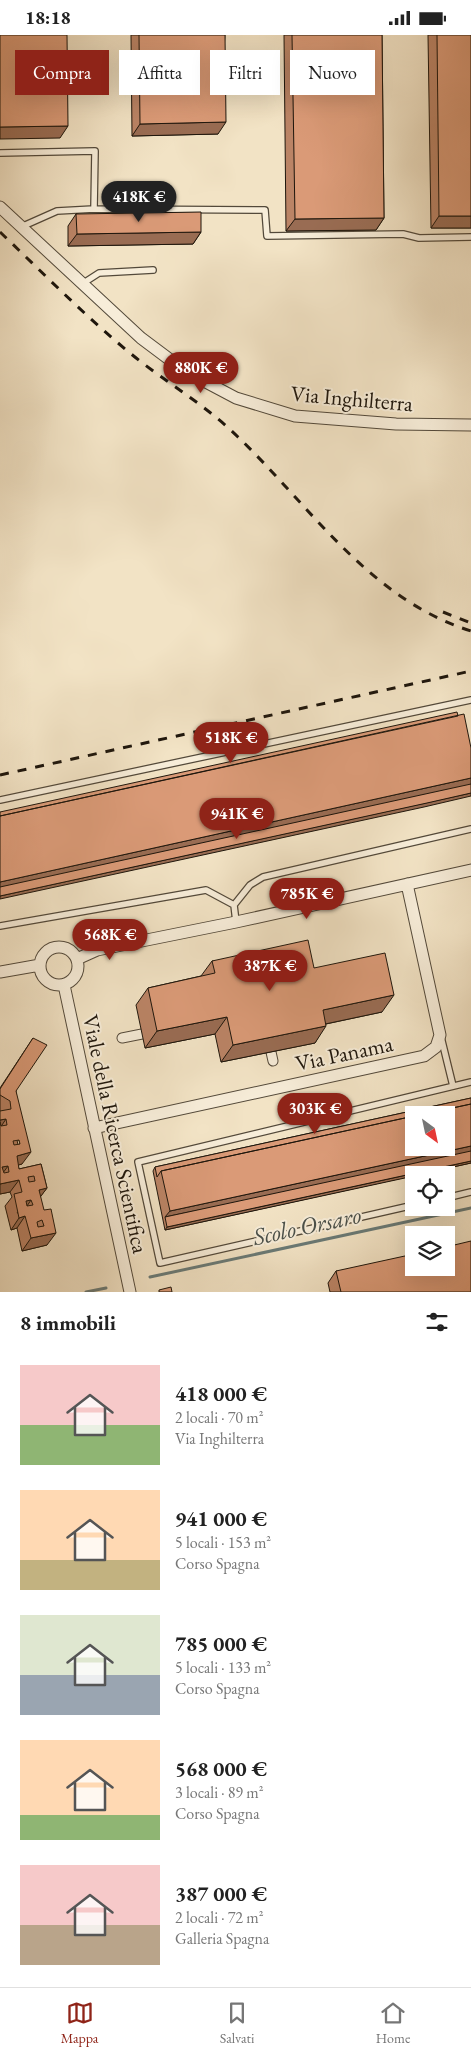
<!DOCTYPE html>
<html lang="it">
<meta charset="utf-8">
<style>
:root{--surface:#fff;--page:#f2f2f2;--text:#222;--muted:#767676;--line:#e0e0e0;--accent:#8f2418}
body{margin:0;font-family:"EB Garamond",serif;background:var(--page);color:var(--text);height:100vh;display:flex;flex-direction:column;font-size:19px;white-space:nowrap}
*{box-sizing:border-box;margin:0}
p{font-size:16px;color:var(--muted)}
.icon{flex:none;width:28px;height:28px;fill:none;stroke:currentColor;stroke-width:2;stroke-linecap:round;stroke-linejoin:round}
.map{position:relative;height:1257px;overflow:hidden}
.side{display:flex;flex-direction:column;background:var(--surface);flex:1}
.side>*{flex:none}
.hud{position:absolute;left:15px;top:15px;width:441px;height:45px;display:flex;gap:10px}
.needle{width:32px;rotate:147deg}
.tools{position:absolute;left:405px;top:1071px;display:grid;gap:10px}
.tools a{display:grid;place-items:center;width:50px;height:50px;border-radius:0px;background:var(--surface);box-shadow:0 5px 20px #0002;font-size:25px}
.price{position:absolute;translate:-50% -42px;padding:0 11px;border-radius:18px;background:var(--accent);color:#fff;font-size:16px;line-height:32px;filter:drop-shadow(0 1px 2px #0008)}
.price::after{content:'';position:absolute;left:50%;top:30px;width:15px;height:11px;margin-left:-8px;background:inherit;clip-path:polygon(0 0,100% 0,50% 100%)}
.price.active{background:#222;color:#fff}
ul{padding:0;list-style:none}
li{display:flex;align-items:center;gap:15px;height:125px;padding:0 20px}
li span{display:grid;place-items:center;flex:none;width:140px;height:100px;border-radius:0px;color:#555}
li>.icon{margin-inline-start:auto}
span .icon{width:60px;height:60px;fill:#fffc;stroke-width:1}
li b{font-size:21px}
h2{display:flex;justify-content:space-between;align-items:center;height:60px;padding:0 20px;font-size:21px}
.pill{padding:0 18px;border-radius:0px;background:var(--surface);box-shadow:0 5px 20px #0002;font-size:18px;line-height:45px}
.pill.active{background:var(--accent);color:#fff}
.status{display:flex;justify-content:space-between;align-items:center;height:35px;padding:0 25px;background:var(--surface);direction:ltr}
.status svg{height:14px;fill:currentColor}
.menu{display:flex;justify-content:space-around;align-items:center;height:70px;border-top:1px solid var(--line);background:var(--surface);font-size:14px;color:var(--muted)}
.menu a{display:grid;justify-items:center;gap:2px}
.menu .active{color:var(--accent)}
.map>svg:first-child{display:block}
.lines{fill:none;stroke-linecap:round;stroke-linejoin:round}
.stream{stroke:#6a7a76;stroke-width:3}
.service-casing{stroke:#53493a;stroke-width:8}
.pedestrian-casing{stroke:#53493a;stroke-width:11}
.minor-casing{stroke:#53493a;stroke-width:13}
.service{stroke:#f7edd9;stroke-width:5.5}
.pedestrian{stroke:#f7edd9;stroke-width:9}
.minor{stroke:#f7edd9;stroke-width:11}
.rail{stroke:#1e160c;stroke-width:3;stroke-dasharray:9 9;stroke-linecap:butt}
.wall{fill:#bb8466;stroke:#1e160c;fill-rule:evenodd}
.shaded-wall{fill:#996c53;stroke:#1e160c}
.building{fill:#da9a77;stroke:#1e160c;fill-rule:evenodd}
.labels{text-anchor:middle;stroke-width:4;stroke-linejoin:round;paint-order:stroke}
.street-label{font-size:22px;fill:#1e160c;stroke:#f7edd9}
.water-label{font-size:24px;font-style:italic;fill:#4a504a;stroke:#f7edd9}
</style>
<div class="status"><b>18:18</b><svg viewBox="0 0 49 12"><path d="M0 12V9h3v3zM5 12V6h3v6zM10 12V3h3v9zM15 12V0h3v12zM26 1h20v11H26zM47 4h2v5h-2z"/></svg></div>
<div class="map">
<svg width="471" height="1257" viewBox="0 0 471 1257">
<rect width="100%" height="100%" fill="#f2e3c5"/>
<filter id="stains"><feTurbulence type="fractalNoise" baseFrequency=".004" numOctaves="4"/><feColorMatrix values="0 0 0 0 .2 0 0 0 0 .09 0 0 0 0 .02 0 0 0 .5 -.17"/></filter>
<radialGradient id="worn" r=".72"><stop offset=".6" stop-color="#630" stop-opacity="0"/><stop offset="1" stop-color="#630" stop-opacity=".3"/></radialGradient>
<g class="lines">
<path class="stream" d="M150 1242 471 1173
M86 1257 106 1253"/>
<defs>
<path id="service" d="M0 118 95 116 94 174
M21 192 57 176 94 174 265 175 267 201 403 199 419 203 471 202
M82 249 99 238 153 235
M0 765 471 665
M236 887 234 870 250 850 263 842 471 794
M0 891 206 855 234 870
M441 1002 453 1051
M446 1163 471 1157
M414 1170 160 1228 138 1127 471 1047"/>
<path id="pedestrian" d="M122 1003 142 999
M271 1017 273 1026"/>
<path id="minor" d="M0 172 141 303 185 336 236 363 295 381 396 389 471 390
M40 931a19 19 0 1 1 38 0a19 19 0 1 1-38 0Z
M77 924 97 915 236 887 471 835
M0 937 40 930
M64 950 130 1257
M94 1093 424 1021 436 1012 440 1000 407 849"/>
</defs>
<use href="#service" class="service-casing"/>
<use href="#pedestrian" class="pedestrian-casing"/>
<use href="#minor" class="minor-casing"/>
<use href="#service" class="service"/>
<use href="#pedestrian" class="pedestrian"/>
<use href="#minor" class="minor"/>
<path class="rail" d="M0 197C43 238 85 281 130 318 165 347 206 370 238 402 311 472 369 564 471 596
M443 577 471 588
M0 740 471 636"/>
</g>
<path class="wall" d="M131 0H225L218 99 132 101Z
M284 0H382L384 183 376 195 286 196Z
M428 0H471V193H431Z
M76 179 201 197 193 209 68 211V191Z
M212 926 314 933 382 977 326 989 315 1008 221 1027 215 999 145 1013 136 970 148 953 201 941Z
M33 1003 16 1056 22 1129 18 1130 19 1134 41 1129 47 1153 40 1162 47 1210 22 1216 17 1193 11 1195 5 1171 12 1162 10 1157 0 1159V1053ZM17 1105H19L20 1109 18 1110Z
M471 1063V1128L165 1195 153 1136 155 1132Z
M336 1236 471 1257H330L328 1248Z"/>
<path class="shaded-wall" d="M226 87 218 99 132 101 140 89Z
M68 91 60 103 0 104V92Z
M439 181H471V193H431Z
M384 183 376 195 286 196 295 184Z
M201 197 193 209 68 211 77 199Z
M471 743V751L0 854V847Z
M471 758V761L424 772 0 864V861Z
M394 960 382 977 311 992 323 975Z
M227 982 215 999 145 1013 157 996Z
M326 991 315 1008 221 1027 233 1010Z
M6 1084 0 1093V1085Z
M471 1111V1119L165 1182 170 1176Z
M31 1117 22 1129 8 1133 17 1121Z
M471 1126V1128L417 1140H414V1141L165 1195 167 1192Z
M8 1131 0 1142 2 1132Z
M19 1145 10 1157 0 1159V1149Z
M47 1153 38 1165 39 1155Z
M31 1165 23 1177 17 1178 26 1166Z
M25 1181 17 1193 11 1195 19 1183Z
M56 1198 47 1210 22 1216 31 1203Z"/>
<path class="building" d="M0 0H67L68 91 0 92Z
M139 0H225L226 87 140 89Z
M292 0H382L384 183 295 184Z
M437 0H471V181H439Z
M201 177V197L77 199 76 179Z
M457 677 458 681 0 781V777Z
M464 679 471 713V743L0 847V781Z
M471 749V758L427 768 0 861V852Z
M308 905 314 933 385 918 394 960 323 975 326 991 233 1010 227 982 157 996 148 953 215 938 212 926Z
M33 1003 47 1010 16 1056 31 1117 17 1121 19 1134 41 1129 47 1153 39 1155 44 1175 51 1174 56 1198 31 1203 25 1181 19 1183 14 1159 22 1157 19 1145 0 1149V1087L1 1091 7 1090 6 1084 0 1085V1076L11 1074 10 1066 0 1060V1054ZM19 1105 20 1109 14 1110 13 1106ZM8 1131 9 1137 4 1138 2 1132ZM34 1141 35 1146 29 1147 28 1142ZM31 1165 33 1170 27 1171 26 1166ZM42 1185 44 1191 38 1192 37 1187Z
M471 1063V1069L420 1080H414V1081L161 1136 157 1142 155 1132Z
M471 1069V1111L170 1176 161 1136 414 1081V1112H446V1080H420Z
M471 1116V1126L167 1192 165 1182Z
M471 1206V1257H341L336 1236 414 1219V1232H446V1212Z
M171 1252 172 1257H159V1255Z"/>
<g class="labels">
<g class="street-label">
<text transform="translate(352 363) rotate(5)" y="8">Via Inghilterra</text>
<text transform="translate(344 1018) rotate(-12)" y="8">Via Panama</text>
<text transform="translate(116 1099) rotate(78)" y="8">Viale della Ricerca Scientifica</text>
</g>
<g class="water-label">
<text transform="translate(307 1191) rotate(-12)" y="8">Scolo Orsaro</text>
</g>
</g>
<rect width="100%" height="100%" filter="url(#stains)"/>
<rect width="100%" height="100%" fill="url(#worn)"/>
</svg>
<div class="tools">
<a><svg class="needle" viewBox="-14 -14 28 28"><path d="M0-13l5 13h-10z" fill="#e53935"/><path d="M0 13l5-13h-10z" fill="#767676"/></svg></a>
<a><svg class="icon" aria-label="locate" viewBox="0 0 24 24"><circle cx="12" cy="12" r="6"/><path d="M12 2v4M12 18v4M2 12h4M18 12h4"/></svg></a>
<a><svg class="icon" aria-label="layers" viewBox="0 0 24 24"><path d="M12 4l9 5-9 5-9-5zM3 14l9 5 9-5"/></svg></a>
</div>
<b class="price active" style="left:139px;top:188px">418K €</b>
<b class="price" style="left:201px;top:359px">880K €</b>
<b class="price" style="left:231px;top:729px">518K €</b>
<b class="price" style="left:237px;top:805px">941K €</b>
<b class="price" style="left:307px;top:885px">785K €</b>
<b class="price" style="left:110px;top:926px">568K €</b>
<b class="price" style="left:270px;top:957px">387K €</b>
<b class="price" style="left:315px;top:1100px">303K €</b>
<div class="hud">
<a class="pill active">Compra</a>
<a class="pill">Affitta</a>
<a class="pill">Filtri</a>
<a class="pill">Nuovo</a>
</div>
</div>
<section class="side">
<h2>8 immobili<svg class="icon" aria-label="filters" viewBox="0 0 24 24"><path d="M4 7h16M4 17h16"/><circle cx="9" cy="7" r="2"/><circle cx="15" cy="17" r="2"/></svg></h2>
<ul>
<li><span style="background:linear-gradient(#f6c9c9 60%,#8fb573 0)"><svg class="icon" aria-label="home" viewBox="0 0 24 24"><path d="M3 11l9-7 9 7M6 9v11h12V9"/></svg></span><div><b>418 000 €</b><p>2 locali · 70 m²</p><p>Via Inghilterra</p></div></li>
<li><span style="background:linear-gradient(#ffd9b3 70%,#c2b280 0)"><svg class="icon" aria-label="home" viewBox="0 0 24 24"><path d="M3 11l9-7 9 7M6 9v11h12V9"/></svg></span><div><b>941 000 €</b><p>5 locali · 153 m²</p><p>Corso Spagna</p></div></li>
<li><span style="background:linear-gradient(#dfe7d0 60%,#9aa5b1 0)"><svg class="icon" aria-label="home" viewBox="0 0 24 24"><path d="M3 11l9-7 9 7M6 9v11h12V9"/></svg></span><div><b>785 000 €</b><p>5 locali · 133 m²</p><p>Corso Spagna</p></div></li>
<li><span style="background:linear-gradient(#ffd9b3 75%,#8fb573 0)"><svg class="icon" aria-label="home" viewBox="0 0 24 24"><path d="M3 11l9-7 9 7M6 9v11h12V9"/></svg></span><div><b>568 000 €</b><p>3 locali · 89 m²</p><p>Corso Spagna</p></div></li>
<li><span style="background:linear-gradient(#f6c9c9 60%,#b9a48a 0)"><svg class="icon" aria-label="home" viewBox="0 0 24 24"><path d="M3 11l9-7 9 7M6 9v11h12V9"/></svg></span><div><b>387 000 €</b><p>2 locali · 72 m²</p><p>Galleria Spagna</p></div></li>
</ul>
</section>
<nav class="menu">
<a class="active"><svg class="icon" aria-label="map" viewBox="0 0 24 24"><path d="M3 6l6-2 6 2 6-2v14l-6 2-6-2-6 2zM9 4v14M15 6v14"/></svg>Mappa</a>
<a><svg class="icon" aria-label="saved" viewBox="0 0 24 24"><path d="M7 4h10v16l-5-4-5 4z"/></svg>Salvati</a>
<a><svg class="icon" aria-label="home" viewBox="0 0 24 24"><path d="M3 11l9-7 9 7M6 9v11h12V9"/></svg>Home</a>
</nav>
